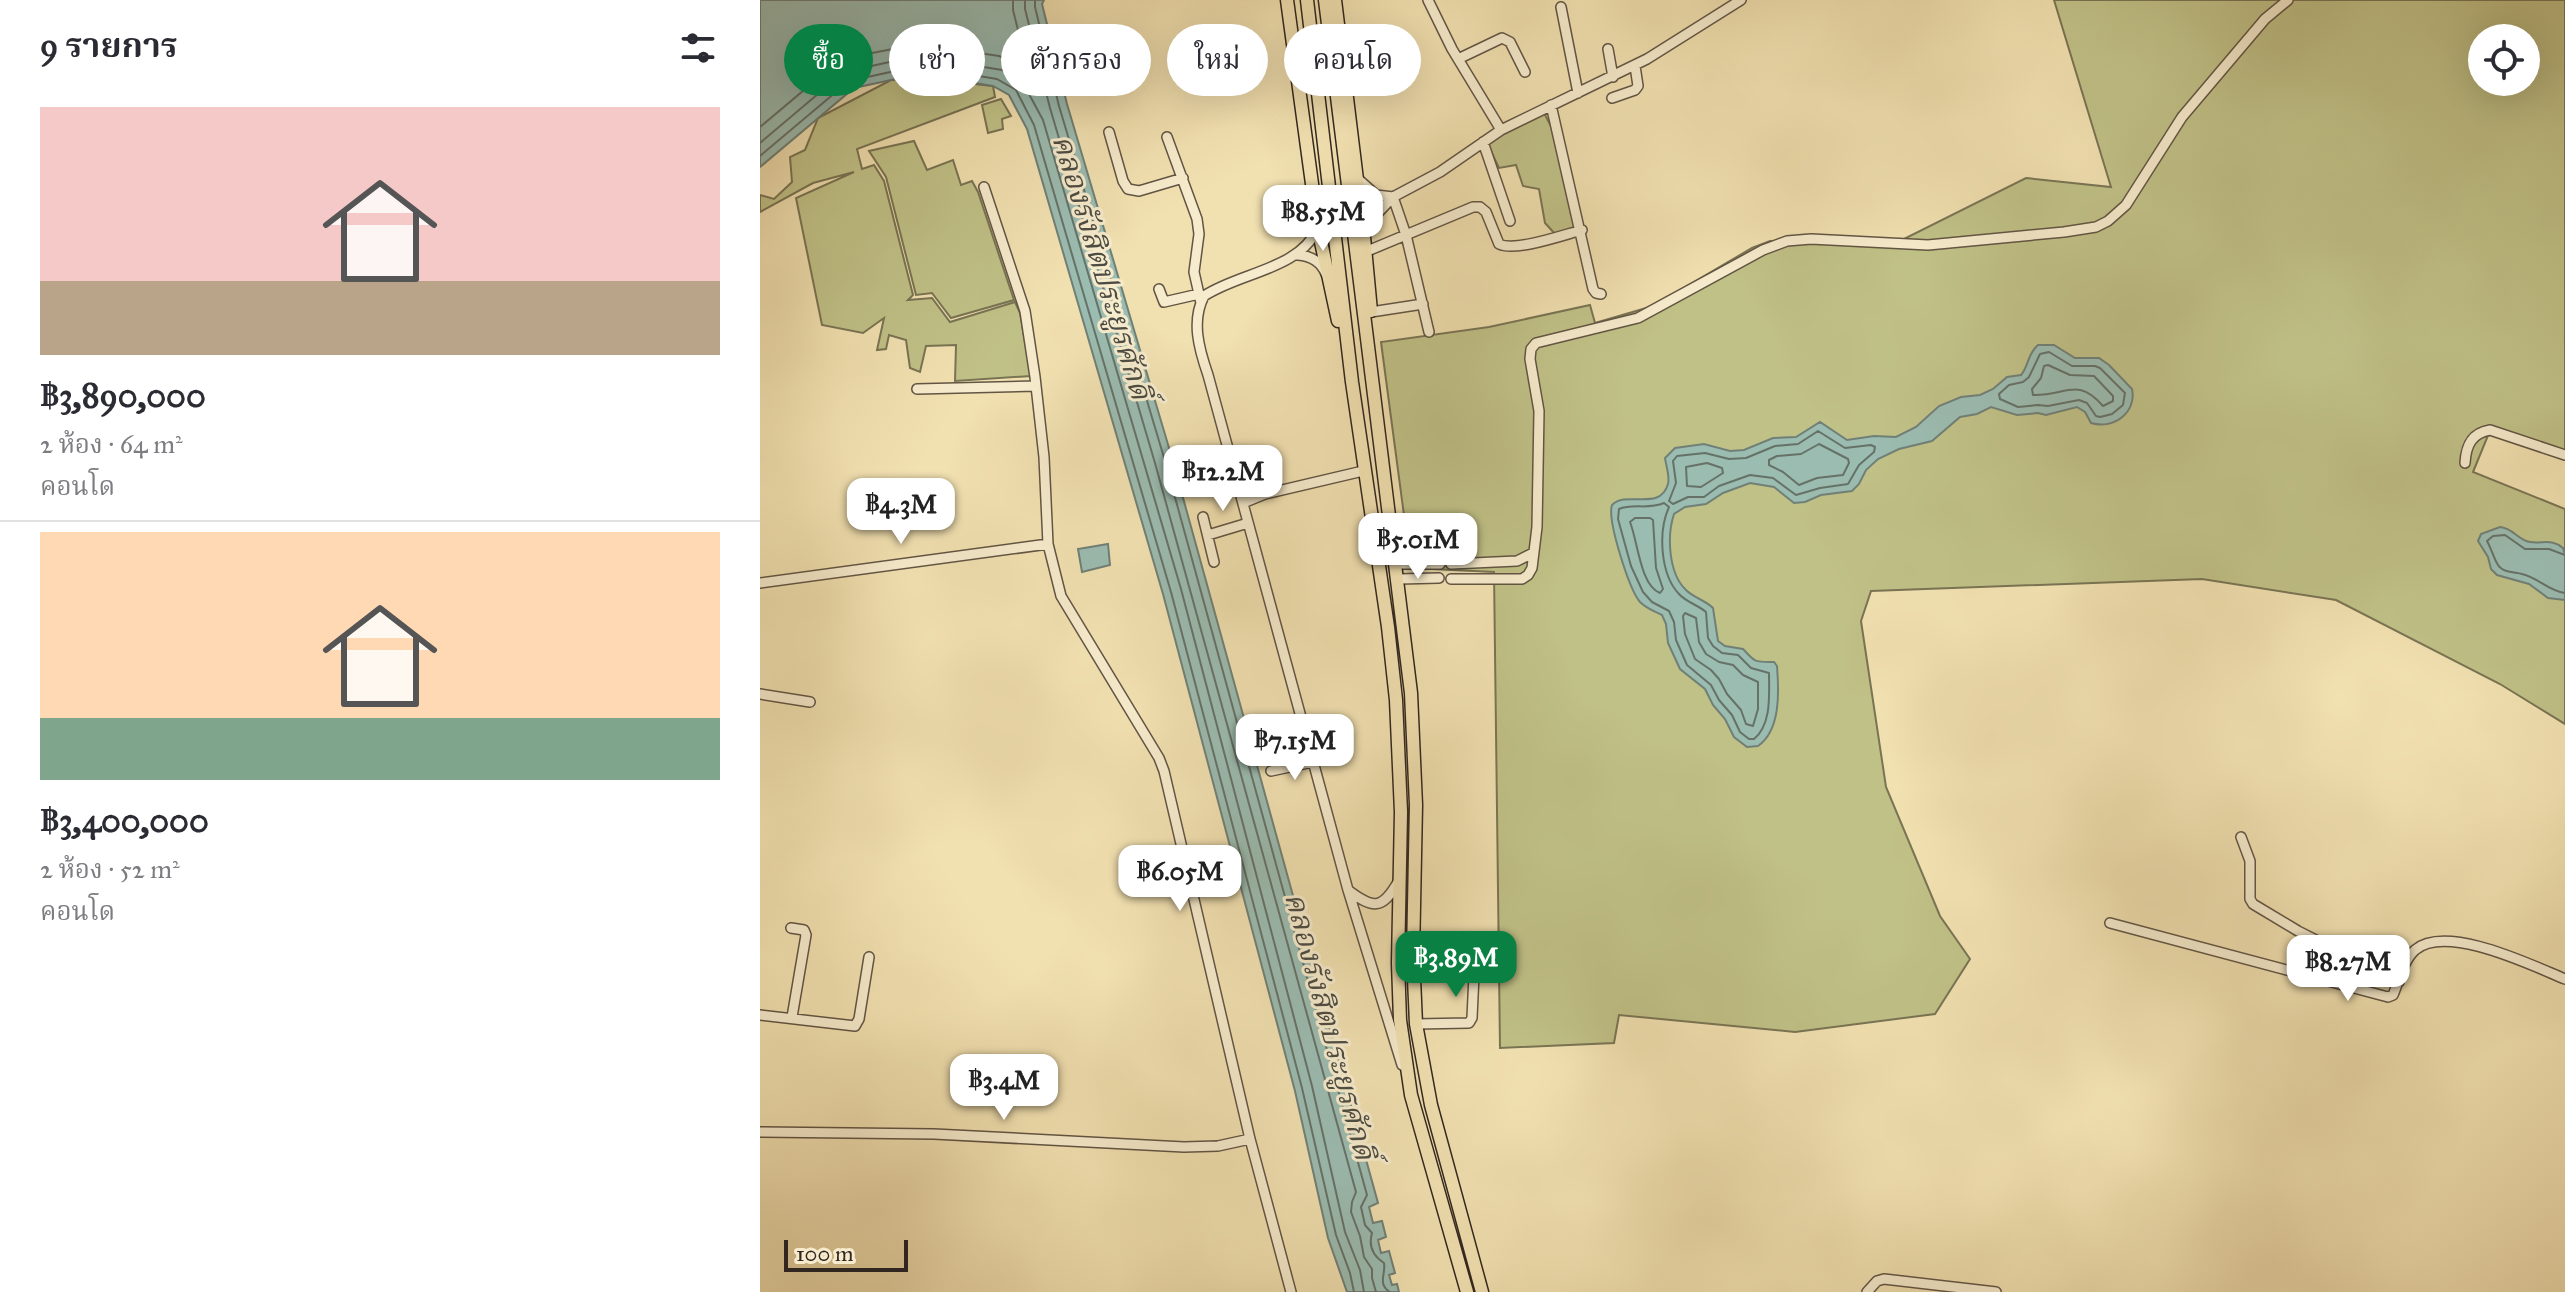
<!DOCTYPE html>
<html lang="th">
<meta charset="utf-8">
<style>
:root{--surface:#fff;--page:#f2f2f3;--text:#2b2b33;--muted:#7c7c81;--line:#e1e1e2;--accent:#0b8043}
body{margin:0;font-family:"IM FELL Great Primer","Noto Serif Thai",serif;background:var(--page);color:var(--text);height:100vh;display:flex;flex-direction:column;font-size:30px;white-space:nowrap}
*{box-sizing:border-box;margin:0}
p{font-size:26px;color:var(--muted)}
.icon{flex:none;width:44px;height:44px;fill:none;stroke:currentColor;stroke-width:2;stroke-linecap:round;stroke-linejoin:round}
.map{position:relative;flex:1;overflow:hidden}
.side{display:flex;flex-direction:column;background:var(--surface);width:760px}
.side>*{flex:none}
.banner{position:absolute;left:24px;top:24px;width:760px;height:72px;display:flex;gap:16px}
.fabs{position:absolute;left:1708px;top:24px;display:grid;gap:16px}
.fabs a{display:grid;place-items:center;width:72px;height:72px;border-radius:50%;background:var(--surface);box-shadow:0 8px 32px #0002;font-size:40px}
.scale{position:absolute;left:24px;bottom:20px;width:124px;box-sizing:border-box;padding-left:8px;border:4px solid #322720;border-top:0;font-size:22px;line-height:28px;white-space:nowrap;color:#322720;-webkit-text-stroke:6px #f6ebcc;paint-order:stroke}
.price{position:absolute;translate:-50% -68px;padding:0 18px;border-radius:16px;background:#fff;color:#222;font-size:26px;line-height:52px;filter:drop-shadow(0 2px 4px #0008)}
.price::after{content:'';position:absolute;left:50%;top:48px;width:24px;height:18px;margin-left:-12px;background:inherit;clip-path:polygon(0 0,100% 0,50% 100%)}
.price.active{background:var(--accent);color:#fff}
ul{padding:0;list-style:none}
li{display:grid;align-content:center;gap:16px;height:424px;padding:0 40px}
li+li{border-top:2px solid var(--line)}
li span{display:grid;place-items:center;height:248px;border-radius:0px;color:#555}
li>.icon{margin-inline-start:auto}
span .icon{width:144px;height:144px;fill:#fffc;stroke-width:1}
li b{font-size:34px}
h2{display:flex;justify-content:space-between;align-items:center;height:96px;padding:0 40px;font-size:34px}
.tag{padding:0 28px;border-radius:36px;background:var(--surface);box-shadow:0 8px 32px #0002;font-size:28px;line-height:72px}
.tag.active{background:var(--accent);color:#fff}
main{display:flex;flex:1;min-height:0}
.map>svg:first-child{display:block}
.green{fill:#c0c187;stroke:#797454;stroke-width:2;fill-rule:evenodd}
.water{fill:#9bbcb1;stroke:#718077;stroke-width:2}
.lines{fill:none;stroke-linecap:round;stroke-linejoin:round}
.shore{stroke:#667268;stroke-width:2}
.minor-casing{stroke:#625544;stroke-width:12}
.major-casing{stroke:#322720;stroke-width:15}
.minor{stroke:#f6ebcc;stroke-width:9}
.major{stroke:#f1e0b0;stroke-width:12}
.labels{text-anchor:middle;stroke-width:6;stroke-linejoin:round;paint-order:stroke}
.water-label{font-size:30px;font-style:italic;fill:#4c4c44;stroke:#f6ebcc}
</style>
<main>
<section class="side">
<h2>9 รายการ<svg class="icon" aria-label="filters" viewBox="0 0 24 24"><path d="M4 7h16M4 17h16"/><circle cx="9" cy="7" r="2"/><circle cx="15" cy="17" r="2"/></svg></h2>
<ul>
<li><span style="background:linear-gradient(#f6c9c9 70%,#b9a48a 0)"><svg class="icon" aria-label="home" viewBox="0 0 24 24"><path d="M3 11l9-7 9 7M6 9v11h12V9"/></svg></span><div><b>฿3,890,000</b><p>2 ห้อง · 64 m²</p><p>คอนโด</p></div></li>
<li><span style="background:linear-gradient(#ffd9b3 75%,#7fa58c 0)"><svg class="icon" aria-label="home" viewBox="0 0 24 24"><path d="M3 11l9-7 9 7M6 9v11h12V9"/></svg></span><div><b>฿3,400,000</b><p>2 ห้อง · 52 m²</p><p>คอนโด</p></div></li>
</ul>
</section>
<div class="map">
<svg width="1805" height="1292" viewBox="0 0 1805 1292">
<rect width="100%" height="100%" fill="#f1e0b0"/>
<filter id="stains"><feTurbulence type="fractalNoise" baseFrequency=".0025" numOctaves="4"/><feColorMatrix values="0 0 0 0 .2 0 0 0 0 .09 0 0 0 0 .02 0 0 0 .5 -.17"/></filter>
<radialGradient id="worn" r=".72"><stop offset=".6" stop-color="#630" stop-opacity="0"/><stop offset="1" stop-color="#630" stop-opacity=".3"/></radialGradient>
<path class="green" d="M1294 0H1805V455L1731 428 1713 472 1805 509V724L1740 684 1576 600 1442 579 1111 591 1101 621 1126 787 1180 916 1210 959 1175 1014 1035 1032 859 1015 854 1043 740 1048 734 572 651 568 621 342 729 327 830 305 835 323 893 306 992 248 1010 241 1080 239 1134 244 1266 178 1351 187ZM1722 38H1766V82H1722Z
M167 79 233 86 235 97 97 149 102 169 114 165 124 181 153 295 148 300 172 298 190 322 255 302 260 313 271 376 195 381 196 345 166 346 160 372 150 368 146 340 129 335 126 349 117 350 124 318 103 333 62 325 36 198 94 172 53 183 0 212V195L14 199 32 182 30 157 45 150 58 118 131 80Z
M241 99 251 116 242 119 243 129 228 133 222 105Z
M783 111 792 128 815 229 796 235 785 223 779 189 763 186 756 165 739 168 727 143Z
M154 141 167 170 193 160 201 185 212 181 218 192 254 300 191 318 172 293 156 295 126 177 109 151Z"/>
<path class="water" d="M0 0H284L282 4 307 104 412 458 618 1203 609 1207 613 1223 622 1221 626 1237 618 1240 621 1253 629 1251 635 1273 629 1275 632 1285 637 1284 639 1292H587L568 1238 535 1091 403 594 267 129 249 95 233 86 159 74 94 88 0 167Z
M1278 345H1294L1315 358H1339L1349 365 1372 389C1377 412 1354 430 1331 423L1325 412 1317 407 1286 415 1278 413 1257 415 1231 407 1217 414 1200 417 1172 441 1139 449 1118 459 1106 470 1099 484 1092 491 1061 495 1045 502 1034 503 1014 487 990 483 963 493 946 504 925 507 914 514C907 535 908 573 926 590 934 598 945 600 953 608L958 641 965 646 983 649C996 663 994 662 1014 662L1017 666C1019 691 1021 730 998 746L987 747 974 737 965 719 953 705 945 689 920 669 908 643 906 624 902 615C894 611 887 609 880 602 869 589 847 520 852 505 867 490 900 512 908 484 910 476 906 466 905 458L915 448 944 444 970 451 984 450 1013 438 1036 437 1060 422 1087 440 1114 436 1136 437 1156 427 1179 406 1201 397 1220 395 1233 389 1247 377 1261 375C1269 366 1267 354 1278 345Z
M1740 527C1753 528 1758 540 1770 542 1783 544 1791 538 1803 548L1805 555V600L1788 598 1769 584 1737 575 1731 569 1728 557 1718 541 1721 534Z
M348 544 350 565 322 572 318 549Z"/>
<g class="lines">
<path class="shore" d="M265 0V9L290 108 395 463 596 1192 592 1202 591 1212 600 1236 604 1257 612 1269V1278L616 1292
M275 0V7L299 106 405 461 607 1195 601 1207 605 1225 612 1233C608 1247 613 1256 624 1263 626 1274 617 1284 630 1292
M0 127 75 64 86 58 159 44 239 56 263 66 266 62 253 10V0
M0 143 84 72 157 56 242 70 263 83 283 120 421 589 552 1086 585 1232 600 1270 604 1292
M0 156 89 81 158 66 237 79 256 90 274 125 411 592 542 1088 576 1235 590 1273 594 1292
M1289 352 1312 366H1335L1340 368 1365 393 1363 405 1352 414 1340 417 1336 416 1327 403 1319 400 1288 406 1278 405 1258 407 1240 399 1239 394 1249 385 1263 382 1269 377 1280 354Z
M1288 365 1310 375 1334 376 1353 396V401L1343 406C1317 376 1306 396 1273 395L1272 389 1281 378 1284 366Z
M1058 431 1085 448 1111 445 1115 447 1114 452 1099 465 1088 484 1060 488 1036 495 1013 478 990 475 959 486 944 497H928L913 504 909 501 916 483 913 461 917 456 945 453 969 459 986 458 1015 446 1038 444Z
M1059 444 1088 459 1089 463 1083 475 1057 478 1039 485 1023 472 1009 465V460L1017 456 1041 454Z
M947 463 962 468 963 473 941 487 927 486 926 467Z
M904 503 909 507C898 531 900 574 919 594 926 602 938 605 946 612L948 638 953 646 962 653 978 655 991 668 1009 673C1009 694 1012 724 994 739H989L980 732 972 715 959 700 951 685 927 665 916 640 914 622 909 611 892 602 883 592 871 566 858 519 859 509C873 503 888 510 904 503Z
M875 518H890L893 520 896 568 903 589 900 593C880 585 878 542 870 522Z
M1805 555 1789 549H1765L1745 535 1733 536 1727 541C1731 548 1734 559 1738 565 1743 573 1755 572 1762 574 1779 578 1788 591 1805 593
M925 613 936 618 939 642 946 654 959 662 973 665 983 675 998 682V709L993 726 986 724 981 710 967 694 959 679 951 670 935 659 925 634 923 616Z"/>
<defs>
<path id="minor" d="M668 0 692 49 741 130
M801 7 818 93
M848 49 853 77
M698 59 742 38 750 42 765 72
M852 98 875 90 878 86 875 66
M791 105 833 289 836 293 841 294
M349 132 363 181 368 189 379 191 423 178
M407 137 437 219 439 234 434 272 441 303
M723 142 750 221
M597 178 616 195 633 197
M224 187 265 311 275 377 284 457 288 544 301 596 399 758 404 771 490 1139 531 1292
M633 197 646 235 669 332
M558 228C539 270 480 272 444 296 431 321 439 349 448 375L588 890 642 1065
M604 237 614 217 633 197 680 172 741 130 887 59 981 0
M605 252 713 207H720L726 212 739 244C755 252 803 235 822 230
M538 255C550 256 561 261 566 274
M399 289 404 302 439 294
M611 312 663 304
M157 389 276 386
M1705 463C1706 445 1712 433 1730 430L1805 455
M416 465 446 473 474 471
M483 503 505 494 603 471
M443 517 454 562
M448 535 488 523
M636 564H680
M691 564 757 561 773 553
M639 579 679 578
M691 579H762L768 575 772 568 777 527 779 411 770 359 771 349 776 343 878 318 1003 250 1027 241 1051 239 1168 245 1304 232 1336 227 1348 221 1366 205 1422 117 1505 19 1528 0
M0 583 288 544
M0 694 50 702
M511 771 553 762
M1481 837 1490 861V899L1493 904 1538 931 1639 982
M588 890C613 909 622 910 638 882
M1350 923 1628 997 1633 995C1639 981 1643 961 1655 950 1686 923 1773 966 1805 979
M31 928 44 930 46 935 32 1017
M0 1015 95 1026 99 1019 109 957
M656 1024 709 1023 712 1018 715 953
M0 1132 174 1134 424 1147 458 1146 490 1139
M1107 1292 1117 1281 1124 1279 1236 1292"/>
<path id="major" d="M527 0 558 228 578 321
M547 0 592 382 628 627 636 700 641 812 638 963 640 1020 651 1095 707 1292
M565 0 651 693 656 805 653 955 656 1024 671 1105 722 1292
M575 0 604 237 611 311"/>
</defs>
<use href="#minor" class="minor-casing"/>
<use href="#major" class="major-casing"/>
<use href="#minor" class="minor"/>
<use href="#major" class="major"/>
</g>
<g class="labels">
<g class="water-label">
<text transform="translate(342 267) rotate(73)" y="10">คลองรังสิตประยูรศักดิ์</text>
<text transform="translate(570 1026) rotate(75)" y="10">คลองรังสิตประยูรศักดิ์</text>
</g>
</g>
<rect width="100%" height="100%" filter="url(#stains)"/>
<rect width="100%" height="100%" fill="url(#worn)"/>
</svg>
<div class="fabs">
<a><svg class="icon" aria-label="locate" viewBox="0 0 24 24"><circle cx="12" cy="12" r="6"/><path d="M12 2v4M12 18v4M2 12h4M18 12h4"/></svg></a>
</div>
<div class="scale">100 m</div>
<b class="price" style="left:563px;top:253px">฿8.55M</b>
<b class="price" style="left:463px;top:513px">฿12.2M</b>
<b class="price" style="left:141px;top:546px">฿4.3M</b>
<b class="price" style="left:658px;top:581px">฿5.01M</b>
<b class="price" style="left:535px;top:782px">฿7.15M</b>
<b class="price" style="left:420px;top:913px">฿6.05M</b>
<b class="price active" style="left:696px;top:999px">฿3.89M</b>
<b class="price" style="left:1588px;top:1003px">฿8.27M</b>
<b class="price" style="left:244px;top:1122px">฿3.4M</b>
<div class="banner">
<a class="tag active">ซื้อ</a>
<a class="tag">เช่า</a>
<a class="tag">ตัวกรอง</a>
<a class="tag">ใหม่</a>
<a class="tag">คอนโด</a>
</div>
</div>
</main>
